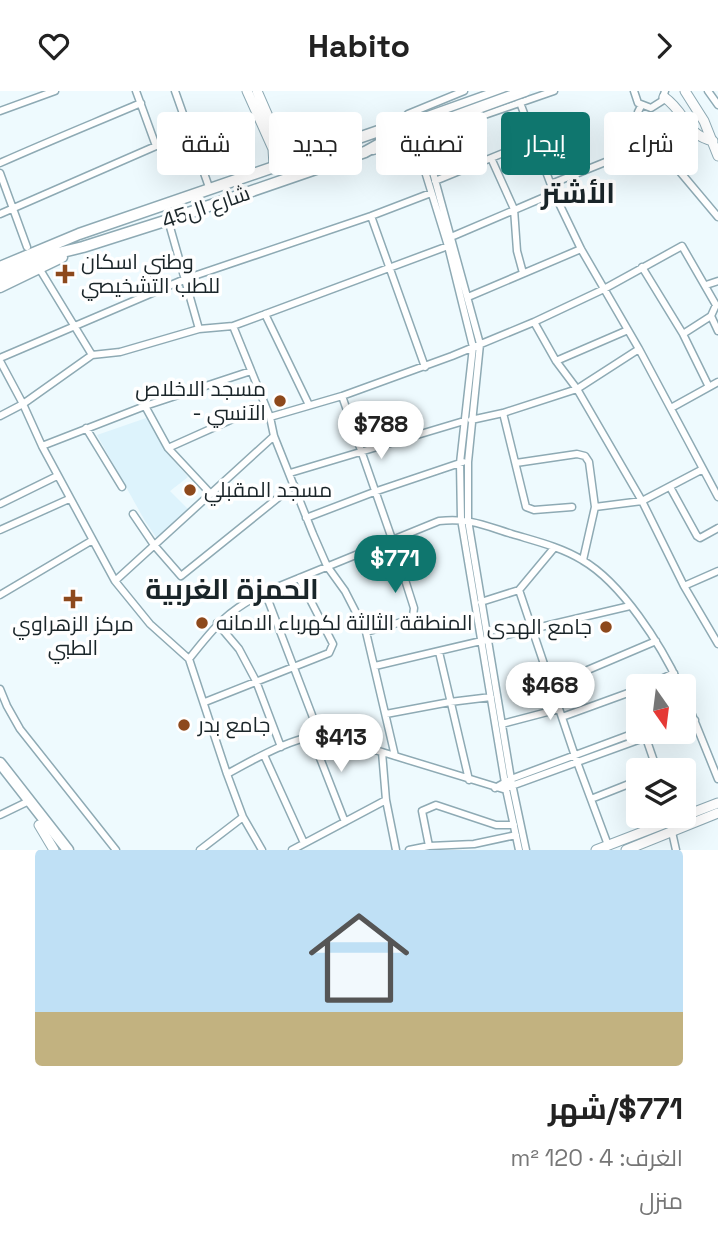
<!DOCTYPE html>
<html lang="ar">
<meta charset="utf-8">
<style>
:root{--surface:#fff;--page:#f2f2f2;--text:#222;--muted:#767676;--line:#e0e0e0;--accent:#0f766e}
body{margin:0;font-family:"Space Grotesk",Cairo,sans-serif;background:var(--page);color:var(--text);direction:rtl;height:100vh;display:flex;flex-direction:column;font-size:26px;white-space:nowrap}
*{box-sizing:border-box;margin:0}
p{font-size:23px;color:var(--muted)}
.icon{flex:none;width:38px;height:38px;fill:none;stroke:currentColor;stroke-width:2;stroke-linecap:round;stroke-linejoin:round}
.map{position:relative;height:759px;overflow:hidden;direction:ltr}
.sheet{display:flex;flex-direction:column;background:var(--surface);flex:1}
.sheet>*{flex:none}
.banner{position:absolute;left:21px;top:21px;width:677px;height:63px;direction:rtl;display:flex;gap:14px}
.needle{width:46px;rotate:166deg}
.buttons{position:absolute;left:626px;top:583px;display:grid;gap:14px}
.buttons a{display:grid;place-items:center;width:70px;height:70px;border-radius:7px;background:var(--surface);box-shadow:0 7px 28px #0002;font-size:35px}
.price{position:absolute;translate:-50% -60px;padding:0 16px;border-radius:24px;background:#fff;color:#222;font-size:23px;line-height:46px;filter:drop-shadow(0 2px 4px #0008)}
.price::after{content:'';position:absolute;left:50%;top:42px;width:21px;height:16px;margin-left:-10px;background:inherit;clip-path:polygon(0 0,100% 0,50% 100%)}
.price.on{background:var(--accent);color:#fff}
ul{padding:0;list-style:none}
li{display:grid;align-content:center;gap:14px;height:371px;padding:0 35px}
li+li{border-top:2px solid var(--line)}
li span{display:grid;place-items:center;height:217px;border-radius:7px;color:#555}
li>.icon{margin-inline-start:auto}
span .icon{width:126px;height:126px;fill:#fffc;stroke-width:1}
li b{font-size:30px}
.tag{padding:0 24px;border-radius:7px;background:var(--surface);box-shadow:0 7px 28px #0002;font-size:24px;line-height:63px}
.tag.on{background:var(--accent);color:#fff}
header{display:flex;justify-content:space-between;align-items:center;height:91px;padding:0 35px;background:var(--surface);font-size:32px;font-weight:800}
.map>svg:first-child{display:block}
.built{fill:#ddf3fc}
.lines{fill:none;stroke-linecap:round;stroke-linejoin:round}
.minor-casing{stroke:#8eaab4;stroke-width:9}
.secondary-casing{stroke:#8eaab4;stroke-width:11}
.primary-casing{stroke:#8eaab4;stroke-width:13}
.minor{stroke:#fff;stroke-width:6}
.secondary{stroke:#fff;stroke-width:9}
.primary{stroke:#fff;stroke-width:10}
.primary-bridge-casing{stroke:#8eaab4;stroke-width:13;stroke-linecap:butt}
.primary-bridge{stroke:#fff;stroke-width:10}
.poi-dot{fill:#8d491c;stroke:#fff;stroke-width:2.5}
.labels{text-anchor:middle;stroke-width:7;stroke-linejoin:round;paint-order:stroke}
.street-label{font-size:21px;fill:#1a2529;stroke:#fff}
.poi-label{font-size:21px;fill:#1a2529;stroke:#fff;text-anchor:start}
.district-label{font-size:28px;font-weight:bold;fill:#1a2529;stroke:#fff}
</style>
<header><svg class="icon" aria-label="forward" viewBox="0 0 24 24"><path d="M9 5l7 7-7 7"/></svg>Habito<svg class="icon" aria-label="heart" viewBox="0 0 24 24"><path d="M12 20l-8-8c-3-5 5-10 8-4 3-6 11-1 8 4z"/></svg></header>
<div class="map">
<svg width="718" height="759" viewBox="0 0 718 759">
<rect width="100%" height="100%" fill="#eefafe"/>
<path class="built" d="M149 326 166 361 188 386 170 400 190 420 158 449 145 430 97 344Z"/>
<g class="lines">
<defs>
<path id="minor" d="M175 0 210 99
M634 0 638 12 651 17 662 10 665 0
M708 0 718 14
M516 1 554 102 581 158 639 258 718 406
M641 15 638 21 639 28 655 51 718 126
M0 20 55 0
M400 31 408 23 464 0
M423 45 480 253 468 371V429L511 688 526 759
M415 48 448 155 473 256 460 372 461 428 506 698 519 759
M373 60 415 48 554 0
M491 67 514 118 517 160 523 182
M0 72C47 51 94 32 141 12
M0 82 27 156
M435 90 535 49
M551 93 655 51
M0 123 156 55 136 0
M371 125 425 276
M168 129 199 238
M451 146 554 102
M642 176 683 243 709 296
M39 177 92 264
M706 194 718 190
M468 206 581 158
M265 223 309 314
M711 225 718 240
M534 231 556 270 577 298 642 410 684 495 718 553
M233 235 270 326 274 345 313 443 327 475 345 500 366 541 395 665
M0 267 185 188 371 125 431 102
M0 270 23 313 42 355 115 490 150 533 189 568 227 683 243 726 262 759
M556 270 628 239
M342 305 392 448 414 517 413 525 405 530 366 541
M145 315 168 357 210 402
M671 317 718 291
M503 322 526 416 534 419 572 416
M0 325 23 313 92 264 120 261 199 238 233 235 448 155
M270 326 342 305 452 265 534 231 604 198 682 155 716 214 711 225 683 243
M471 329 503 322 577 298 639 258
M86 337 122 396
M42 355 145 315 251 280
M168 357 264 314
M516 372 577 363 585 365 589 371 595 416 583 469
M290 382 464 330
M670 396 697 445 700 447 718 437
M0 413 57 385
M595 416 642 410 703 378
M133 423 154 454 181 485 294 394
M306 427 374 401 463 371
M0 439 69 408
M115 490 274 345
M684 495 718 480
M519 499 577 671 608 754
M265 501 320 645
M0 504 91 450
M481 511 519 499 554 457
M217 532 239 558 256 590 281 656
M439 561 469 689
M189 568C215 535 227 520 265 501L439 430C470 427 483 434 512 443 535 450 561 456 582 469 622 492 661 554 680 595
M375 575 630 515
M550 595 656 550
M646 595 674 582
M0 598 7 615 20 638 116 759
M684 604 718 688
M205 611 329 562 333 553 299 487
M386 623 450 611 491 606
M562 626 639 598
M502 633 559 618
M684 633 695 629
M311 644 345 731
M646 647 657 679
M382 661 386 709 396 759
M264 664 304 752
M227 683C249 671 296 644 320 645L382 661 503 698 663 640
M495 697 511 688 640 640
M591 708 639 689
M0 724 29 710
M672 741 676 759
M429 755 422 720 436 714 496 734H514
M200 759 243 726
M292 759 386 709
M409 759 429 755 474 753 516 744"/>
<path id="secondary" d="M247 0 273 58 274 75
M257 0 281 55 297 67
M685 0 704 30 718 65
M664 6C687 22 685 44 713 50
M39 734 54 759
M596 759 718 712
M626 759 718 722"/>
<path id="primary" d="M0 176 79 143 399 33 411 32 501 0
M0 186 50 164 83 156 168 129 365 61 383 51 434 33
M0 196 62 166
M0 672 68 759"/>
</defs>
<use href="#minor" class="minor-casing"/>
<use href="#secondary" class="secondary-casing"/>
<use href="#primary" class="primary-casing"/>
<use href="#minor" class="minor"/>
<use href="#secondary" class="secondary"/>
<use href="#primary" class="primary"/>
<defs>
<path id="primary-bridge" d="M434 33 525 0"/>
</defs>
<use href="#primary-bridge" class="primary-bridge-casing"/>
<use href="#primary-bridge" class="primary-bridge"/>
</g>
<g class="poi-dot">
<path d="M61.5 172.5h7v7h7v7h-7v7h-7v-7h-7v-7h7z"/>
<circle cx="280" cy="310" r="7"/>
<circle cx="190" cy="399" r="7"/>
<path d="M69.5 497.5h7v7h7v7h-7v7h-7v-7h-7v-7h7z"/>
<circle cx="202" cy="532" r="7"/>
<circle cx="606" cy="536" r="7"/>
<circle cx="184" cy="634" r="7"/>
</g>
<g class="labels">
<g class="street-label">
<text transform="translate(206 116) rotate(-19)" y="7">شارع ال45</text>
</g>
<g class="poi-label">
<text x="81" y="178">وطني اسكان<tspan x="81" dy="24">للطب التشخيصي</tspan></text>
<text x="266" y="305" text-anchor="end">مسجد الاخلاص<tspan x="266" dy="24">- الآنسي</tspan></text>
<text x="204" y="406">مسجد المقبلي</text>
<text x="216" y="539">المنطقة الثالثة لكهرباء الامانه</text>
<text x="73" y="540" text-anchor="middle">مركز الزهراوي<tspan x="73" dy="24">الطبي</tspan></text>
<text x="592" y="543" text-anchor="end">جامع الهدى</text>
<text x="198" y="641">جامع بدر</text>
</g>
<g class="district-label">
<text x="578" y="112">الأشتر</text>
<text x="232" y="508">الحمزة الغربية</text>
</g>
</g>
</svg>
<div class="buttons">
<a><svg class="needle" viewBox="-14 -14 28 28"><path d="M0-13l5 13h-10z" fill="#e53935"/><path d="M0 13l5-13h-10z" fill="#767676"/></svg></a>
<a><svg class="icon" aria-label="layers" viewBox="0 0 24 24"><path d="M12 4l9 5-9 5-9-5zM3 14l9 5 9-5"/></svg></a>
</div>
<b class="price" style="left:381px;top:370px">$788</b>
<b class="price on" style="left:395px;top:504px">$771</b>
<b class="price" style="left:550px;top:631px">$468</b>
<b class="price" style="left:341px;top:683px">$413</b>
<div class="banner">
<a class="tag">شراء</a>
<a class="tag on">إيجار</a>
<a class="tag">تصفية</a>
<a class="tag">جديد</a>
<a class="tag">شقة</a>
</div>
</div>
<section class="sheet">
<ul>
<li><span style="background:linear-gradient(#bfe0f5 75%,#c2b280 0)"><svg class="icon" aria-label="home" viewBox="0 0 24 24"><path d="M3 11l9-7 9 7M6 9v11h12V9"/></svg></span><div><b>$771/شهر</b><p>الغرف: 4 · 120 m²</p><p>منزل</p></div></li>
</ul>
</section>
